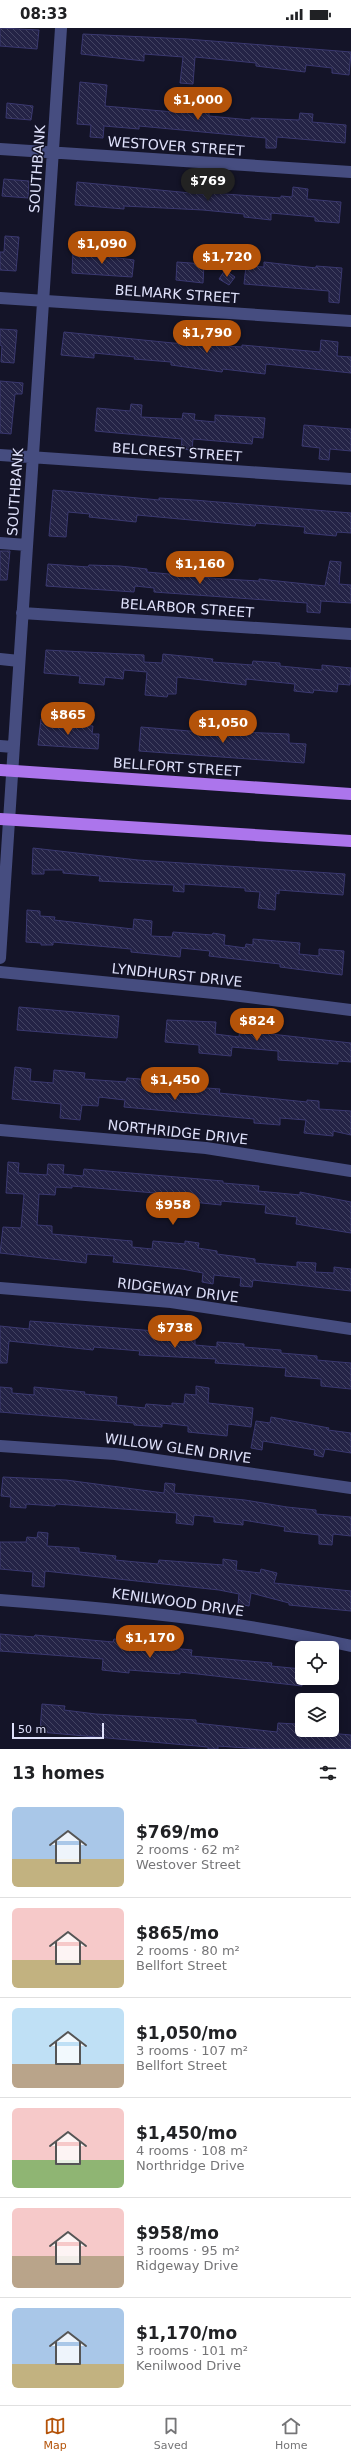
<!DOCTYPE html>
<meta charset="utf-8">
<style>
:root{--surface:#fff;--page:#f2f2f2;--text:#202124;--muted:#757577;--line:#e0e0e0;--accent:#b45309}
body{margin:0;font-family:"DejaVu Sans",sans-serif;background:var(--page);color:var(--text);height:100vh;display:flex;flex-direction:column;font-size:15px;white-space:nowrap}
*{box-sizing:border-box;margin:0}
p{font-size:13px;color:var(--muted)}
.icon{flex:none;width:22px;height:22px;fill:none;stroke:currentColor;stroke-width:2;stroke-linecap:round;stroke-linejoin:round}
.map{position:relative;height:1721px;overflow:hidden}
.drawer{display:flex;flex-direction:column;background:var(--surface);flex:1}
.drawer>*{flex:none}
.buttons{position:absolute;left:295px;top:1613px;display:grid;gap:8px}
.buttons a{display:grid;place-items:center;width:44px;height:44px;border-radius:6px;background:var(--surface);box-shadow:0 2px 10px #0003;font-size:20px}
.scale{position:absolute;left:12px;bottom:10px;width:92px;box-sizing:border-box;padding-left:4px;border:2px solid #dfe1fb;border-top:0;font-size:11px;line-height:14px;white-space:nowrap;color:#dfe1fb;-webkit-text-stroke:3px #141428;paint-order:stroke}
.price{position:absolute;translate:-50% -34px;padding:0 9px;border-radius:14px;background:var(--accent);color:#fff;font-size:13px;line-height:26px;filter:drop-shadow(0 1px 2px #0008)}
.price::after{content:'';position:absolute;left:50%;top:24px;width:12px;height:9px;margin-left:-6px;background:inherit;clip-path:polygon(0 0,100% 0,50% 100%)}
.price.selected{background:#222;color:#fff}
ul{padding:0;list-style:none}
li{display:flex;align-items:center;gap:12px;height:100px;padding:0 12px}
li+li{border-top:1px solid var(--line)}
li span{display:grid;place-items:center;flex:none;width:112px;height:80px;border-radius:6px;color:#555}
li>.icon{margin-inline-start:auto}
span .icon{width:48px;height:48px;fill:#fffc;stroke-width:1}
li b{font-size:17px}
h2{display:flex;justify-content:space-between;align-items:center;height:48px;padding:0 12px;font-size:17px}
.status{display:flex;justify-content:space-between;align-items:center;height:28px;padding:0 20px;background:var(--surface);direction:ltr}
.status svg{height:11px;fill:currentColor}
.dock{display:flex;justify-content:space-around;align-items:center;height:56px;border-top:1px solid var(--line);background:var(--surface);font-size:11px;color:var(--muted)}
.dock a{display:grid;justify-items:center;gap:2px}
.dock .selected{color:var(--accent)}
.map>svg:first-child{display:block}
.building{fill:url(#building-back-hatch);stroke:#3a386f}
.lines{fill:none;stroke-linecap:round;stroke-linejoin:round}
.minor{stroke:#464d80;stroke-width:12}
.major{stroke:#ac75ec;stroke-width:12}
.labels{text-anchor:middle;stroke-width:3;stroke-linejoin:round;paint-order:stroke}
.street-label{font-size:14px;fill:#dfe1fb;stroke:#141428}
</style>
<div class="status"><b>08:33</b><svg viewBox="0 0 49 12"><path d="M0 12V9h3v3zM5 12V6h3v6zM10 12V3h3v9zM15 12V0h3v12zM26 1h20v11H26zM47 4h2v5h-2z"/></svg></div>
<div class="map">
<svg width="351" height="1721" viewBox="0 0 351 1721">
<defs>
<pattern id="building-back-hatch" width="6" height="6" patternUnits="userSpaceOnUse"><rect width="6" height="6" fill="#242346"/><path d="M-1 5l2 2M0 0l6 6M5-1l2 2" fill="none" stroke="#434362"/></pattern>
</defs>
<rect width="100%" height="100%" fill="#141428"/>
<path class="building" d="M0 0 39 2 37 21 0 18Z
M83 6 187 11 351 24 349 47 332 45V40L306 37 305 44 256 38V35L195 29 193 56 180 55 183 29 144 26V33L81 26Z
M80 54 107 57 105 78 185 85V81L209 83V88L251 92V90L299 92 300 85 313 86 312 94 346 97 345 115 277 109 276 120H266V110L139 98V101L104 98 103 110 90 109 91 97 77 96Z
M7 75 33 78 31 92 6 90Z
M4 151 29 153 28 170 2 168Z
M77 154 211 167V165L281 170V168L292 169 293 159 308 161 307 171 341 174 339 195 315 193V189L271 185V192L244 189V186L203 182 124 178V181L75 177Z
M5 208 19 209 16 243 0 242V224H4Z
M73 224 134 232 132 249 72 245Z
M177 234 204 236 203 255 176 252Z
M264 234 316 240V238L342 240 339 275 329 274V263L244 256 246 238 264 239Z
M225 242 235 249 229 257 219 251Z
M0 301 17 302 14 335 1 334 2 318 0 317Z
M64 304 173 315 242 319V317L320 324 321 312 338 314 337 328 351 329V345L266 336 265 346 223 341 222 344 171 337V334L134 331 135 329 94 325V330L61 327Z
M0 353 23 355 22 366H15L11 406 0 405Z
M131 376 142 377 141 389 182 391 183 385 195 386 194 392 215 394V387L265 390 263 410 253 409 252 416 193 411 192 422 181 421 182 411 95 403 97 380 130 383Z
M304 397 351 401V423L330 421 329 432 319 431 320 420 302 418Z
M53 462 159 472V470L194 472 351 485V505L337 504 336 508 304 505 305 499 256 495 255 498 137 487 136 494 89 489 90 486 68 484 66 509 49 508Z
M0 523H10L7 552H0Z
M330 533 341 534 339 556 351 557V575L321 573 320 585 307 584V575L154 564V560L135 558 134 564 46 558 48 536 88 539 89 537 120 538 147 541V544L224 551 259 553V551L325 558Z
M46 622 144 627V634L162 635 163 626 213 631 212 634 252 637 253 633 280 635V638L322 642V637L351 640 350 657 338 656 337 664 314 662 313 665 294 663 295 656 246 651V657L177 649 176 666H168L167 669 145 667 147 644 124 642 123 651 105 649 104 657 79 655 80 648 44 645Z
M41 691 51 692 50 699 74 701V696L93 698 92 706H99L98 721 38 717Z
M214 698 240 701 239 704 289 706V715L306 716 304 735 139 723 141 699 214 705Z
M33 820 138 832 345 846 343 867 279 862V866L276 865 275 882 258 880 260 864 245 863V860L184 856V864L173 863 174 857 99 853 100 848 63 845V842H44V846H32Z
M27 882 40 883V888L55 889 54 892 133 901 134 891 152 893 151 908 172 909 173 904 212 907 213 905 225 907 224 917 245 920 246 916 253 917V911L300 915 299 926 319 928V921L344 923 342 947 280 939V936L209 928 210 923 181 920 180 929 131 924V921L53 914V917H41V915L26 914Z
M19 979 119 988 117 1010 17 1002Z
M167 992 216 994 215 1006 239 1009 240 998 261 1000V992L272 993 271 1006 351 1015V1034L338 1033V1036L278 1032V1023L232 1019 231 1028 199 1025V1017L165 1014Z
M15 1039 31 1041 30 1053 53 1055 54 1042 85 1045 84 1051 126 1054 127 1050 194 1055 193 1059 220 1061 219 1065 307 1074V1072L319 1073V1081L351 1083V1107L333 1103V1108L304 1105 306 1092 280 1090V1097L254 1095V1091L124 1079 125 1072 99 1069 98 1078 82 1077 80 1092 60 1090 61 1076 12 1071Z
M8 1134 19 1135 18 1145 47 1147 48 1136 64 1137 63 1146 83 1148 84 1141 223 1153V1155L259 1158 258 1163 300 1167V1164L351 1174V1205L296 1196 297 1189 265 1185 266 1177 221 1173V1177L164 1171 163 1177 154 1176 155 1165 72 1158V1160L56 1159 55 1167 39 1166 37 1197 52 1198V1206L132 1213V1219L152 1221 153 1213 185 1216V1213L199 1215 198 1220 217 1223V1226L255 1231V1235L297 1239V1234L316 1235 315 1244 334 1245V1239L351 1241V1263L253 1252 252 1259 240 1258 241 1250 214 1247 213 1256 202 1254 203 1245 182 1241 113 1234 114 1228 87 1226 86 1235 0 1225 3 1199 21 1200 24 1166 6 1165Z
M30 1293 168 1304V1306L195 1309V1317L217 1319V1314L244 1316V1319L281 1322V1325L317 1328V1332L351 1335V1361L321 1358V1351L285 1348 286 1340 215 1335 216 1331 139 1327 140 1323 94 1319 93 1322 9 1313 7 1335H0V1298L29 1301Z
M196 1358 209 1360 208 1375 253 1380 251 1399 228 1396 227 1408 188 1404V1398L162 1395V1399L134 1397V1395L0 1384V1359L12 1360V1365L34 1367V1359L85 1364 84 1366 117 1369 116 1377 145 1380 146 1376 172 1378V1375L184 1376 185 1366 196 1367Z
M271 1389 329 1400 328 1402 351 1405V1425L325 1421 323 1429 314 1427 315 1422 263 1413 262 1422 251 1420 256 1393 270 1395Z
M3 1449 66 1452 164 1465 165 1455 175 1456 174 1465 245 1472 287 1479 316 1482V1486L351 1489V1508L333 1506 332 1517 319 1516V1507L284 1503 285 1499 243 1492V1497L214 1494V1489L194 1487 193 1497 176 1495 177 1485 56 1476 55 1478 26 1476V1480L10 1479 11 1469 1 1468Z
M38 1504 48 1505 47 1518 79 1520V1524L116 1528 115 1532 158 1536 159 1532 223 1537V1531L237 1533 236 1542 260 1545 261 1541 277 1545 274 1555 351 1563V1583L289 1577V1575L251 1565 249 1578 238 1576 239 1566 219 1562 45 1543 44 1559 32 1558 33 1544 0 1541V1514H26L27 1509 37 1510Z
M0 1606 34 1609 35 1607 113 1614 114 1611 132 1613 131 1616 192 1622 191 1628 272 1635 271 1638 302 1641V1658L180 1644V1646L129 1642V1645L102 1642 103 1631 0 1623Z
M42 1676 65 1678 64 1682 96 1686 196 1692V1695L277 1704 278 1695 296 1696V1702L351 1707V1721H260L218 1718V1721H208V1719L40 1704Z"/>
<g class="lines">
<path class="minor" d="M0 121 351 144
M0 270 351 293
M0 427 351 451
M0 515 27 517
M22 585 351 606
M0 631 19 633
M0 718 13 719
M0 930 61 0
M0 944 224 966 351 982
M0 1102 206 1120 351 1143
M0 1260 171 1274 351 1301
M0 1418 115 1426 351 1460
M0 1572C118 1581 236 1592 351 1618"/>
<path class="major" d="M0 742 351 766
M0 791 351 813"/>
</g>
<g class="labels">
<g class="street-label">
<text transform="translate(176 118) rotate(4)" y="5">WESTOVER STREET</text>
<text transform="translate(37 141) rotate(-86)" y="5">SOUTHBANK</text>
<text transform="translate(177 266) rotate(4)" y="5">BELMARK STREET</text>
<text transform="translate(177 424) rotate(4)" y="5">BELCREST STREET</text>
<text transform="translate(15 464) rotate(-86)" y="5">SOUTHBANK</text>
<text transform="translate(187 580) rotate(4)" y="5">BELARBOR STREET</text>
<text transform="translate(177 739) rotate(4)" y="5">BELLFORT STREET</text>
<text transform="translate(177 947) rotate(6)" y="5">LYNDHURST DRIVE</text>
<text transform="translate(178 1104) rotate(6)" y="5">NORTHRIDGE DRIVE</text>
<text transform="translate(178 1262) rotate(7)" y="5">RIDGEWAY DRIVE</text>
<text transform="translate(178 1420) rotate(8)" y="5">WILLOW GLEN DRIVE</text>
<text transform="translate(178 1574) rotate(8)" y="5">KENILWOOD DRIVE</text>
</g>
</g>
</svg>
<div class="buttons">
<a><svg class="icon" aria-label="locate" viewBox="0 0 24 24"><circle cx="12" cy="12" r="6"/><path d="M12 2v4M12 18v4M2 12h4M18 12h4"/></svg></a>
<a><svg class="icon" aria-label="layers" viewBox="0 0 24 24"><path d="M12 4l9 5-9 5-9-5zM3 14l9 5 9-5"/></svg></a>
</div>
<div class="scale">50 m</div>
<b class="price" style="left:198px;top:93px">$1,000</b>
<b class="price selected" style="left:208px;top:174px">$769</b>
<b class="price" style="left:102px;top:237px">$1,090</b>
<b class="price" style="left:227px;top:250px">$1,720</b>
<b class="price" style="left:207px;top:326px">$1,790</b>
<b class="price" style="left:200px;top:557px">$1,160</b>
<b class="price" style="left:68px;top:708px">$865</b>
<b class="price" style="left:223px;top:716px">$1,050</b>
<b class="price" style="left:257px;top:1014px">$824</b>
<b class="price" style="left:175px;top:1073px">$1,450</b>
<b class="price" style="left:173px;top:1198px">$958</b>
<b class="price" style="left:175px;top:1321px">$738</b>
<b class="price" style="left:150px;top:1631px">$1,170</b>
</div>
<section class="drawer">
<h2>13 homes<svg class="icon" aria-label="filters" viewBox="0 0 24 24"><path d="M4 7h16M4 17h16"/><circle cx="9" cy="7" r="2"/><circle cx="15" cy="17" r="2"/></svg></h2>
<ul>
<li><span style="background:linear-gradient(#a9c7e8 65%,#c2b280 0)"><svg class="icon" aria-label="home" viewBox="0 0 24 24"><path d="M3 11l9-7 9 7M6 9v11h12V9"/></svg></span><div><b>$769/mo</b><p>2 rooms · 62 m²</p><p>Westover Street</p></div></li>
<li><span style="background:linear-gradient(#f6c9c9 65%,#c2b280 0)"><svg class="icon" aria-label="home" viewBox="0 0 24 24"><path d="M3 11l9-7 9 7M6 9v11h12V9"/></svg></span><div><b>$865/mo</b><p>2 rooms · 80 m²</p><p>Bellfort Street</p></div></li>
<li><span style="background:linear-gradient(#bfe0f5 70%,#b9a48a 0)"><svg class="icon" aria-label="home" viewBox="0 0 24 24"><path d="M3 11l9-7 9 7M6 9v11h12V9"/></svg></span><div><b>$1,050/mo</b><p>3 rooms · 107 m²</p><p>Bellfort Street</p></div></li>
<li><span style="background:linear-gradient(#f6c9c9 65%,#8fb573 0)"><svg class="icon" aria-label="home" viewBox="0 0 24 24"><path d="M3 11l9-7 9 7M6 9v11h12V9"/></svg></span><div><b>$1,450/mo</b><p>4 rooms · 108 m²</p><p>Northridge Drive</p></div></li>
<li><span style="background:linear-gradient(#f6c9c9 60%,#b9a48a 0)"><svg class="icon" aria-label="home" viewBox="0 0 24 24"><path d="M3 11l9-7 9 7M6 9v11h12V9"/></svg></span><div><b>$958/mo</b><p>3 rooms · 95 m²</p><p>Ridgeway Drive</p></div></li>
<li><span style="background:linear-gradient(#a9c7e8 70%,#c2b280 0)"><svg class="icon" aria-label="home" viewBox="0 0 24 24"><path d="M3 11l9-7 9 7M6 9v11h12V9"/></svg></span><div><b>$1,170/mo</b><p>3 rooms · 101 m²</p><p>Kenilwood Drive</p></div></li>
</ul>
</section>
<nav class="dock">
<a class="selected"><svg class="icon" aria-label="map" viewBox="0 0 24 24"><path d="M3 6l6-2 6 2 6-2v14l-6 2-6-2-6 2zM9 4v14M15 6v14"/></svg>Map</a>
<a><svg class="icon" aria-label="saved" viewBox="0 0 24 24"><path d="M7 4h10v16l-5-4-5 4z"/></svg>Saved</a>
<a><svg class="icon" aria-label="home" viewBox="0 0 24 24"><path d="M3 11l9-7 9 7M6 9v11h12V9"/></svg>Home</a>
</nav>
